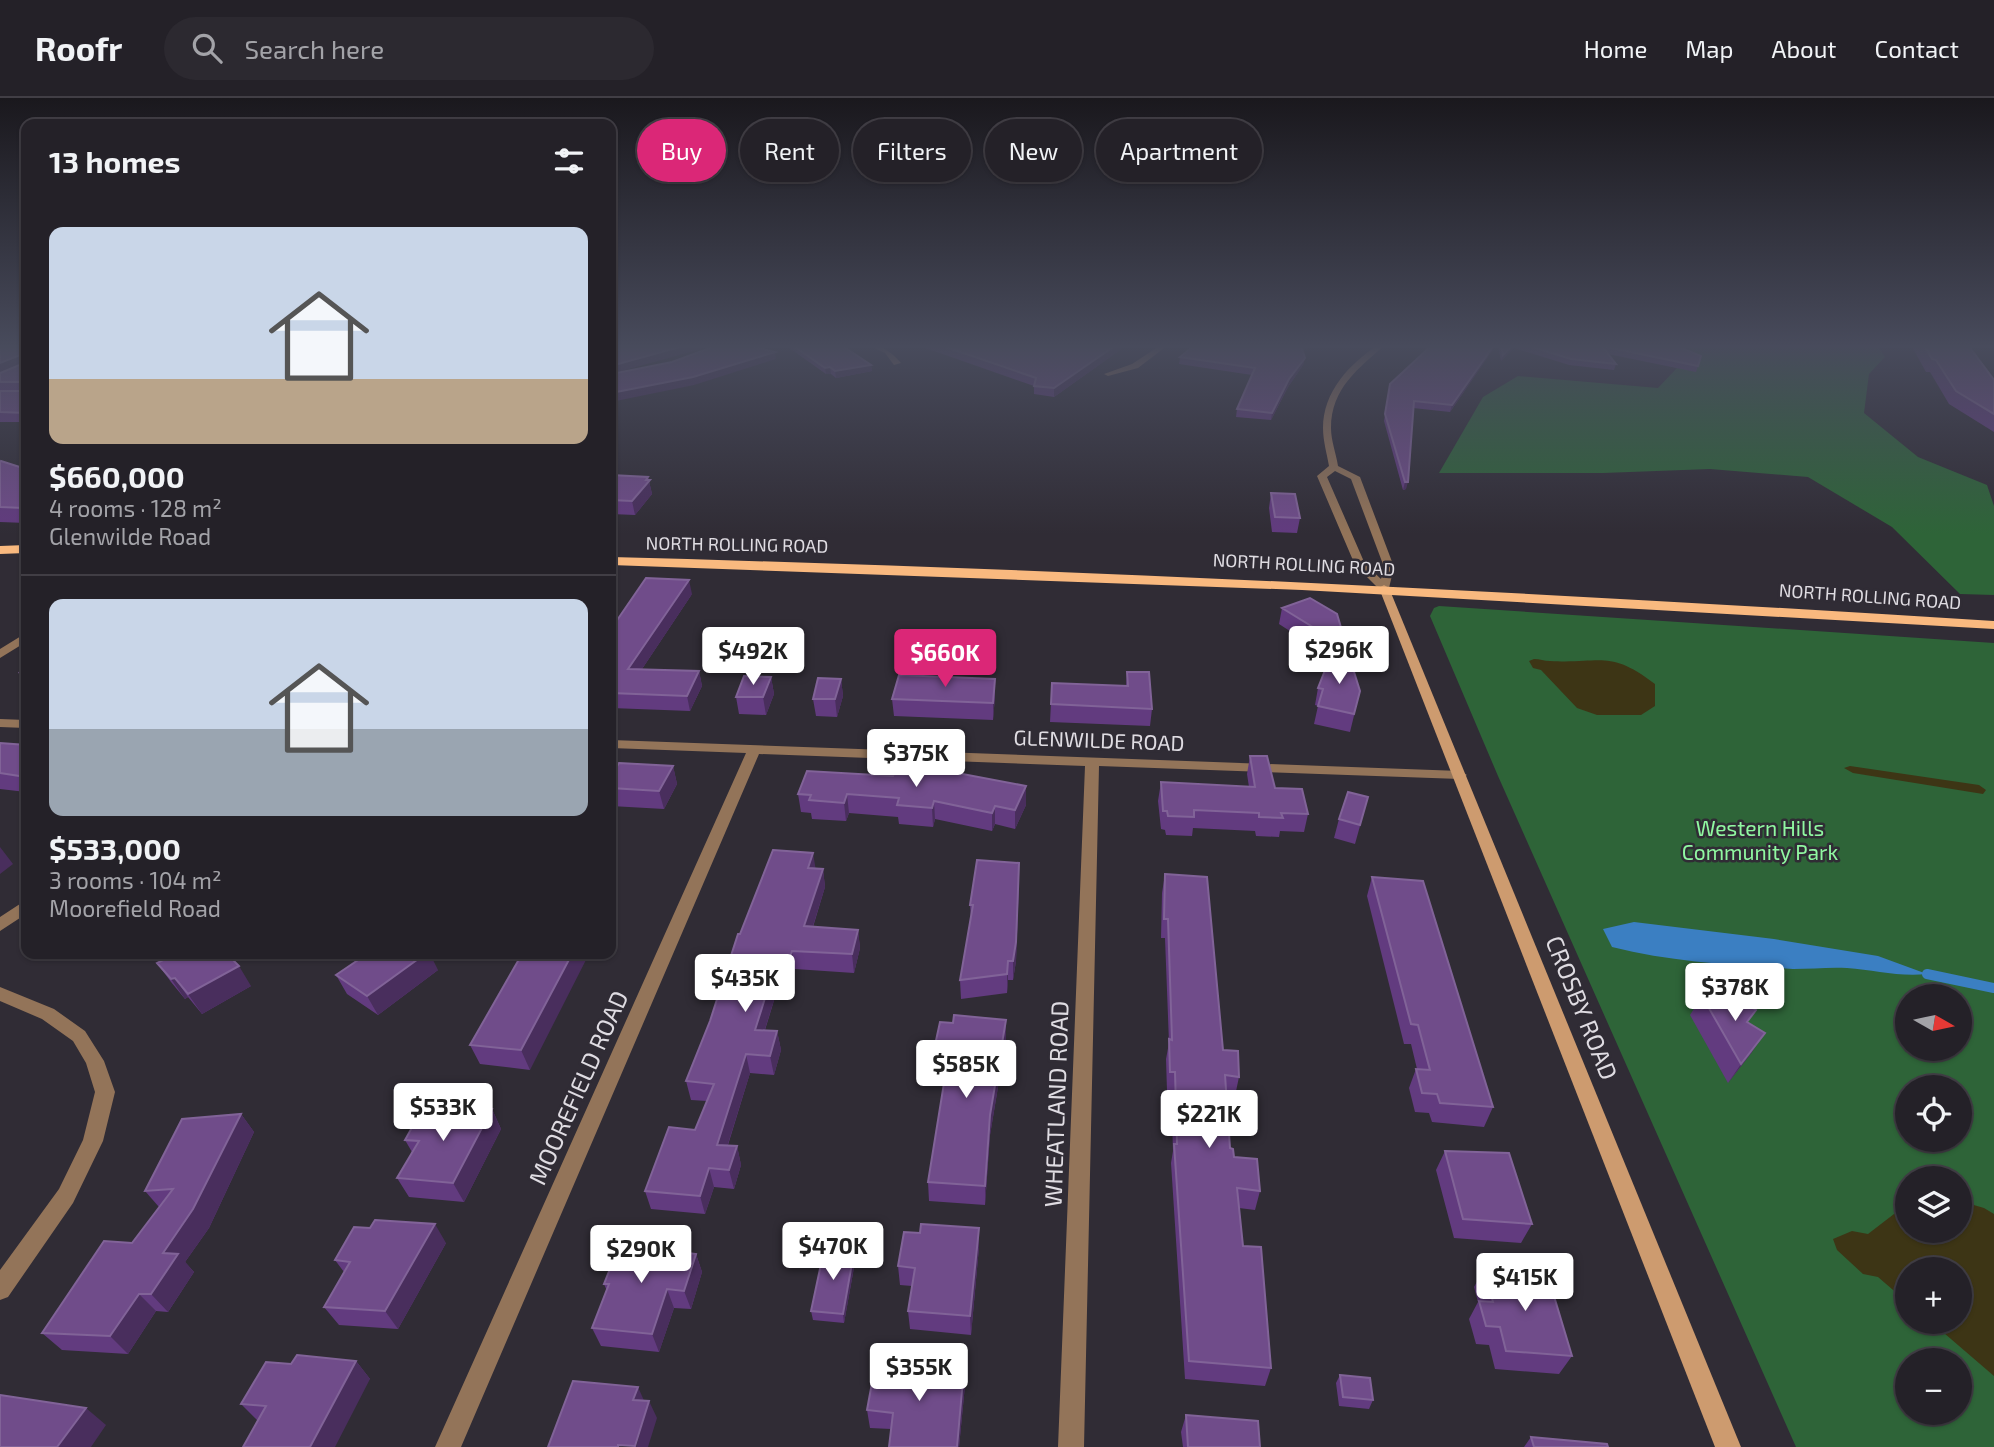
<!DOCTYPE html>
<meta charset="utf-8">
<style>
:root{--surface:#242128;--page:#2c2930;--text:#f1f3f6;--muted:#a3a3a8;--line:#413e45;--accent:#db2777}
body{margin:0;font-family:"Exo 2",sans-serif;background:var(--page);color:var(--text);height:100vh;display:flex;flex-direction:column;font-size:26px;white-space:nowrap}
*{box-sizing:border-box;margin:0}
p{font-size:23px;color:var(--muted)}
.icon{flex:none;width:38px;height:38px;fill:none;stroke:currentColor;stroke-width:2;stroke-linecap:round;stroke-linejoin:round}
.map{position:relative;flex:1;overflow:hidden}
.side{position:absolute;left:21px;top:21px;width:595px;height:840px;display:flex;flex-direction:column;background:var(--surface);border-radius:14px;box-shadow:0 2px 5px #0004,0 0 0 2px var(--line)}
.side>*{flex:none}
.top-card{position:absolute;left:637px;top:21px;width:665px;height:63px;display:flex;gap:14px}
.needle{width:46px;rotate:99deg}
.fabs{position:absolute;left:1895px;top:886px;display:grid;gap:14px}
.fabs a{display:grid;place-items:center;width:77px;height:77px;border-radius:50%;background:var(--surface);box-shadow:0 2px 5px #0004,0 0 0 2px var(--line);font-size:35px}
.price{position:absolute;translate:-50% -60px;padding:0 16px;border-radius:7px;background:#fff;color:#222;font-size:23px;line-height:46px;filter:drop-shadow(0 2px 4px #0008)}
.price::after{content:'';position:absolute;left:50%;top:42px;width:21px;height:16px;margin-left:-10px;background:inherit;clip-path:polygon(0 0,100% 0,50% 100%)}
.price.on{background:var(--accent);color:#fff}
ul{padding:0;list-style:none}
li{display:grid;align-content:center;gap:14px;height:371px;padding:0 28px}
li+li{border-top:2px solid var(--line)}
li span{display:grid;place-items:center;height:217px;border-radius:14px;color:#555}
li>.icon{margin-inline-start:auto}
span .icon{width:126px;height:126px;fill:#fffc;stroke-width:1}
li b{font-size:30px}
h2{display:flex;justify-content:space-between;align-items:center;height:84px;padding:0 28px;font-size:30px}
.tag{padding:0 24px;border-radius:32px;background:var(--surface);box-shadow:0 2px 5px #0004,0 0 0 2px var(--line);font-size:24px;line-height:63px}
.tag.on{background:var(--accent);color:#fff}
header{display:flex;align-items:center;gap:42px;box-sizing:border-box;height:98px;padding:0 35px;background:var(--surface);border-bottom:2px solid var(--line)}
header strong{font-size:33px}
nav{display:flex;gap:38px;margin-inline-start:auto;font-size:24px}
.search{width:490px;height:63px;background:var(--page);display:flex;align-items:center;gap:18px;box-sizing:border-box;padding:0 24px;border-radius:38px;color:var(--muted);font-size:26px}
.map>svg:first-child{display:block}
.green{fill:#2e6438;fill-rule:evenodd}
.sand{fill:#3d3515}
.water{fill:#3b7fc2}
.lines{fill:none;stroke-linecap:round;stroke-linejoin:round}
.stream{stroke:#3b7fc2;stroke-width:10}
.minor{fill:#937459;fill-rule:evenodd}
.tertiary{fill:#937459;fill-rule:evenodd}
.secondary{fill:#cd9b6f;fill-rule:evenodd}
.primary{fill:#f9b97f;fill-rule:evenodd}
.wall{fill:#623b7f}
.shaded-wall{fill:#492e5d}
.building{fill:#704c8a;stroke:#816398;stroke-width:2}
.labels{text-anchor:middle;stroke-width:5;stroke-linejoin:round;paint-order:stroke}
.far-street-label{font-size:18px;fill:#dfdce2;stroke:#302c35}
.street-label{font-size:21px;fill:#dfdce2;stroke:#302c35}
.park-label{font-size:21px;fill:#90f8a1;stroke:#302c35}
.near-street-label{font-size:24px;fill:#dfdce2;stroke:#302c35}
</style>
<header>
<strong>Roofr</strong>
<div class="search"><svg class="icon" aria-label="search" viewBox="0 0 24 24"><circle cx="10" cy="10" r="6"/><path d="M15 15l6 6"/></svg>Search here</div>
<nav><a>Home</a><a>Map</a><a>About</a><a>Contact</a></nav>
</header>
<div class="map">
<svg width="1994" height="1349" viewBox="0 0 1994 1349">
<rect width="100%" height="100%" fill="#302c35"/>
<path class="green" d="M1678 247H1877L1885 259 1869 276 1864 315 1918 359 1987 387 1994 408V497L1960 496 1892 429 1808 379 1710 371 1603 375H1439L1483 299 1518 278 1658 290 1693 253Z
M1439 508 1994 545V1349H1796L1498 678 1430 518 1434 510ZM1908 898H1960V950H1908ZM1908 989H1960V1041H1908ZM1908 1080H1960V1132H1908ZM1908 1171H1960V1223H1908ZM1908 1262H1960V1314H1908Z"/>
<path class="sand" d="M1534 561C1540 561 1544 563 1550 563 1602 566 1609 551 1655 586V608L1641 617H1597L1577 610 1541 572 1533 570 1529 563Z
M1850 668 1979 687 1986 692 1983 696 1853 675 1844 670Z
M1960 1103 1984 1110 1994 1116V1278L1930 1223H1960V1171H1908L1907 1204 1878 1179 1863 1176 1837 1152 1833 1141 1852 1133 1868 1136 1907 1106 1908 1132H1960Z"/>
<path class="water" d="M1634 824 1774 841 1878 858 1927 876C1899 879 1874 872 1847 870 1829 869 1811 871 1793 871 1732 867 1671 864 1612 849L1603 831Z"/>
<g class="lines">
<path class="stream" d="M1927 876 1994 890"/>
<path class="minor" d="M868 247C883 247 891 254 901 265L894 267 885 255Z
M1161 247H1168L1138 270 1108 278 1104 276 1132 266Z
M26 535V544L0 560V551Z
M0 621 26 622V630L0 629Z
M611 642 1460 673 1467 677 1460 681 1099 668 1084 1349H1058L1085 668 759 656 461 1349H435L746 655 611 650Z
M26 802V816L0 833V819Z
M0 889 54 911 85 933 104 963 115 994 103 1043 73 1105 8 1199 0 1202V1172L59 1091 83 1042 95 994 86 965 73 943 42 921 0 903Z"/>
<path class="tertiary" d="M1378 247H1385C1359 270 1331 290 1331 330 1331 343 1336 355 1338 368L1360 379 1394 469 1389 490 1384 493 1380 492 1355 467 1317 378 1329 368C1327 356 1323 343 1323 330 1323 294 1349 266 1378 247ZM1335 373 1351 381 1384 469 1381 481 1365 466 1327 379Z"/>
<path class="secondary" d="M1384 487 1389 490 1741 1349H1715L1379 490Z"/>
<path class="primary" d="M26 447V455L0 456V448Z
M611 459C1072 471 1533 494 1994 523V531L1302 492 611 467Z"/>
</g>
<path class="wall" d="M0 247H26V324H0Z
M785 247H841L871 267 872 273 836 280 831 276H826Z
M917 247H1127L1054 299 1034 296V288Z
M1195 247H1315L1302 252 1305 260 1303 267 1288 289 1271 322 1236 319 1237 311 1252 277 1179 266 1180 259Z
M1432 247H1496L1450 314 1413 310 1406 391 1403 392 1384 323 1390 286Z
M1498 247H1675L1698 268 1696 274 1608 256 1616 266 1614 272 1569 267 1514 250 1501 263Z
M1911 247H1968L1994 282V334L1949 306 1930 274H1926Z
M0 364 26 371V425L0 424Z
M611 377 648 379 652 396 635 417 611 416Z
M1271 395 1300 420 1297 435 1272 434 1269 410Z
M692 496 642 571 699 573 702 588 690 613 611 610V531Z
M1282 510 1347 550 1345 557 1360 593 1350 634 1314 626 1318 608 1315 607 1318 590 1330 559 1279 526Z
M1127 574 1152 611 1150 628 1050 624 1052 585 1126 588Z
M771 579 774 596 766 617 739 616 736 599Z
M841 581 843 598 837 619 816 618 813 601Z
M995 581V598L993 622 894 618 892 601Z
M0 645 26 647V694L0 691Z
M1250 658 1275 690 1308 716 1304 734 1280 733 1279 739 1256 738 1255 733 1193 730 1192 738 1166 737 1165 732 1161 731 1158 703 1161 684 1249 689 1247 676Z
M673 668 677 686 664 711 611 708V678Z
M1026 688V707L1015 731 995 726 992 733 935 721 933 729 899 726 898 719 849 715 846 723 812 721 811 715 801 714 798 696Z
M1368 699 1355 746 1334 740 1339 721Z
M815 771H823L825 789 813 829 858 832 860 850 854 875 795 871 792 884 780 883 765 932 777 933 781 952 774 977 750 975 728 1047 737 1048 741 1067 734 1091 714 1089 705 1116 651 1111 645 1093 695 1032 707 1003 691 1002 686 983 710 923 740 836Z
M1165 776 1223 952 1239 979 1235 998 1226 997 1230 1050 1234 1059 1260 1093 1255 1112 1239 1110 1243 1148 1271 1270 1265 1288 1185 1281 1171 1065 1173 1053 1171 993H1167L1166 961 1169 945 1165 840H1161L1162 795Z
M1372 779 1493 1009 1484 1029 1432 1024 1429 1015 1415 1014 1409 990 1416 971H1417L1411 946H1404L1367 798Z
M1019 784 1016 863 1013 882H1008L1007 895 961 901 960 882 971 820 970 807Z
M522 856 530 972 480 966 470 947Z
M157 865 251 888 202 916 188 899 185 901 171 884Z
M438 872 378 917 347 896 336 877Z
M1702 898 1748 925 1752 954 1728 985 1690 917Z
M1006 941 990 1037 985 1107 929 1103 928 1084 947 967 937 966 935 947Z
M492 1011 501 1031 464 1104 409 1099 397 1080 412 1054 405 1042 434 1016Z
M241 1016 254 1034 209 1130 185 1164 194 1174 168 1214 156 1213 128 1256 62 1252 42 1235 132 1145 159 1109 145 1093Z
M1445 1053 1532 1126 1521 1145 1454 1140 1436 1072Z
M446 1145 398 1231 339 1227 324 1209 344 1174 335 1162Z
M683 1149 685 1155 696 1156 702 1174 691 1211 674 1210 659 1254 601 1248 592 1230 607 1193 604 1186Z
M979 1149 971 1237 910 1231 908 1213 912 1188 900 1187 898 1168Z
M855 1164 844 1225 813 1222 811 1213Z
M1484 1171 1572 1258 1559 1276 1495 1271 1489 1247 1476 1246 1469 1221 1478 1204 1474 1189Z
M356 1263 370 1281 258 1323 241 1306 291 1266Z
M964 1270 965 1287 959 1349H889L891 1331 870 1330 867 1312Z
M1340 1277 1373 1302 1369 1311 1339 1308 1336 1285Z
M1186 1317 1260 1349H1183L1181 1334Z
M1531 1339 1608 1349H1524Z"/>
<path class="shaded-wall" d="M687 247H715L611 276V268Z
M1116 247H1127L1054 299V290Z
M1301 247H1315L1300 253Z
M1494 247H1496L1450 314 1452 307Z
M1513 247H1515L1514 250 1501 263 1503 257Z
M775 254 776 261 694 287 611 304V295Z
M20 257 25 266 0 276V265Z
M1305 260 1303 267 1288 289 1271 322 1272 315 1289 281Z
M871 267 872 273 836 280 835 273Z
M830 269 831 276H826L825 270Z
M648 379 652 396 635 417 632 403Z
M1405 384H1408L1406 391 1403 392Z
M689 482 692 496 632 586 628 571Z
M26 573V584L20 574Z
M699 573 702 588 690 613 687 598Z
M771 579 774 596 766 617 763 599Z
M841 581 843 598 837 619 835 601Z
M995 581V598L993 622V605Z
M673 668 677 686 664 711 659 693Z
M1026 688V707L1015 731V712Z
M847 696 849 715 846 723 844 705Z
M934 703 935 721 933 729 932 710Z
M995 708V726L992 733V715Z
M0 749 13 766 0 776Z
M813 755 816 773 808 770Z
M823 771 825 789 807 847 804 828Z
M1019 784 1016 863 1013 882V863Z
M858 832 860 850 854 875 852 856Z
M792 853 795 871 792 884 788 866Z
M425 856H430L438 872 378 917 367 898Z
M572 856H589L530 972 521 952Z
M1008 863V882L1007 895V876Z
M776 865 780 883 759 950 755 932Z
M239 868 251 888 202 916 188 896Z
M175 880 188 899 185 901 171 881Z
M1006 922V941L990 1037 985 1107V1088L990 1017Z
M777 933 781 952 774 977 770 958Z
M1765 935 1752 954 1728 985 1741 966Z
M746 956 750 975 722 1065 717 1047Z
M492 1011 501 1031 464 1104 453 1085Z
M241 1016 254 1034 209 1130 185 1164 194 1174 168 1214 151 1196 163 1155Z
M737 1048 741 1067 734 1091 729 1072Z
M709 1070 714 1089 705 1116 700 1098Z
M435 1126 446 1145 398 1231 385 1213Z
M979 1130V1149L971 1237 970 1218Z
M854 1154 855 1164 844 1225 843 1216Z
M696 1156 702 1174 691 1211 684 1193Z
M667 1191 674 1210 659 1254 652 1236Z
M139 1196 156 1213 128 1256 110 1238Z
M356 1263 370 1281 335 1349H310Z
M964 1270 965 1287 959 1349H957Z
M638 1289 646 1307 633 1302Z
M649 1303 657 1320 648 1349H636Z
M86 1310 106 1327 91 1349H57Z"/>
<path class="building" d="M0 247H26V315L0 314V293H21L24 287 21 284H0V275L22 266 24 259 20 257 0 265Z
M611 247H687L611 268Z
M718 247H746L775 254 693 279 611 295V276L672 264Z
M792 247H841L871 267 835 273 830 269 825 270Z
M940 247H1116L1054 290 1034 288 1036 280Z
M1195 247H1301L1305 260 1289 281 1272 315 1237 311 1255 270 1180 259Z
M1432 247H1494L1452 307 1414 303 1408 384H1405L1385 316 1390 286Z
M1501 247H1513L1503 257Z
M1526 247H1675L1701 258 1698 268 1602 248 1616 266 1571 261Z
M1924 247H1968L1994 282V316L1956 293 1936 262 1932 261Z
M1 363 26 371V409L24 410 0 409V364Z
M611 377 648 379 646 382H650L632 403 611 402Z
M1271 395 1295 396 1300 420 1275 419Z
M646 480 689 482 628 571 699 573 687 598 611 595V531Z
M1310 500 1337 516 1347 550 1282 510Z
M1331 557 1349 558 1360 593 1354 616 1318 608 1323 591 1318 590Z
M26 565V573L20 574Z
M1127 574H1149L1152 611 1051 606 1052 585 1128 588Z
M899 577 995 581 993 605 892 601Z
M744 578 771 579 763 599H736Z
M818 580 841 581 835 601H813Z
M0 645 26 647V679L0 675Z
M1250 658H1267L1275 690 1302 691 1308 716 1281 715 1283 720 1259 719V715L1194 712V719L1168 718 1167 713H1163L1161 684 1255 689Z
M619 665 673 668 659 693 611 690V678Z
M912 671 952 674 1026 688 1015 712 995 708 992 715 934 703 932 710 897 707 899 700 847 696 844 705 809 702 811 697 798 696 807 673 893 678 894 676 910 677Z
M1348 694 1368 699 1360 727 1339 721Z
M773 752 813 755 808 770 823 771 804 828 858 832 852 856 792 853 788 866 776 865 755 932 777 933 770 958 746 956 717 1047 737 1048 729 1072 709 1070 700 1098 645 1093 669 1029 695 1032 714 986 686 983 710 923 738 836H740Z
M977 762 1019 765 1016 844 1013 863H1008L1007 876 960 882 973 807H970Z
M1165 776 1207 779 1223 952 1238 953 1239 979 1225 977 1230 1050 1233 1051 1234 1059 1257 1061 1260 1093 1237 1090 1243 1148 1261 1149 1271 1270 1189 1263 1174 1046H1177L1175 974H1170L1169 941 1172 942 1168 821H1164Z
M1372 779 1423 783 1493 1009 1440 1005 1437 996 1422 995 1416 971 1430 972 1418 927 1411 926Z
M175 856H227L239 868 188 896 175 880 171 881 157 865Z
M367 856H425L367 898 336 877Z
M522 856H572L521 952 470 947Z
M1717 890 1756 912 1747 924 1765 935 1741 966 1702 898 1707 901Z
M954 917 1006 922 990 1017 985 1088 928 1084 950 948 935 947 940 924 953 925Z
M439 1007 492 1011 453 1085 397 1080 419 1043 405 1042 420 1015 434 1016Z
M241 1016 193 1111 163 1155 178 1156 151 1196H139L110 1238 42 1235 104 1143 132 1145 173 1091 145 1093 182 1021Z
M1445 1053 1509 1055 1532 1126 1463 1121Z
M375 1122 435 1126 385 1213 324 1209 350 1164 335 1162 354 1129 370 1130Z
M921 1126 979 1130 970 1218 908 1213 915 1170 898 1168 904 1134 920 1135Z
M621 1143 683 1149 681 1154 696 1156 684 1193 667 1191 652 1236 592 1230 609 1186H604Z
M824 1152 854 1154 843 1216 811 1213Z
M1484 1171 1547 1175 1572 1258 1506 1253 1500 1229 1486 1228 1479 1203 1493 1204Z
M297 1257 356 1263 310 1349H243L266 1308 241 1306 266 1264 291 1266Z
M876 1263 964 1270 957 1349H889L893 1315 867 1312Z
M1340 1277 1370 1280 1373 1302 1343 1299Z
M573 1283 638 1289 633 1302 649 1303 635 1348 618 1347V1349H548Z
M0 1297 86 1310 57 1349H0Z
M1186 1317 1258 1323 1260 1349H1188Z
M1531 1339 1607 1346 1608 1349H1534Z"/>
<linearGradient id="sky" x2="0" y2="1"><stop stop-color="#1a181d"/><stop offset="0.57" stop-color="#484b5c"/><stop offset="1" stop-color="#484b5c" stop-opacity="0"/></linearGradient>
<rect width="1994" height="436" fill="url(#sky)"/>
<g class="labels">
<g class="far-street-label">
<text transform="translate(737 447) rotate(1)" y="6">NORTH ROLLING ROAD</text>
<text transform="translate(1304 467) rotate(3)" y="6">NORTH ROLLING ROAD</text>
<text transform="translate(1870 499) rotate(4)" y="6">NORTH ROLLING ROAD</text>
</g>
<g class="street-label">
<text transform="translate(1099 643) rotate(2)" y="7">GLENWILDE ROAD</text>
</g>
<g class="park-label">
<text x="1760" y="738">Western Hills<tspan x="1760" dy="24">Community Park</tspan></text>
</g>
<g class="near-street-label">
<text transform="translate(1581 910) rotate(68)" y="8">CROSBY ROAD</text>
<text transform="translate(579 990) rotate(-66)" y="8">MOOREFIELD ROAD</text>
<text transform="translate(1057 1006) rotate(-88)" y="8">WHEATLAND ROAD</text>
</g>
</g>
</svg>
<div class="fabs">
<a><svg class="needle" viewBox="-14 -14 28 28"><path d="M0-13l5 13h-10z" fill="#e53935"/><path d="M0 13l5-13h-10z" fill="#a3a3a8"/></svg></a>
<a><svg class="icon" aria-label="locate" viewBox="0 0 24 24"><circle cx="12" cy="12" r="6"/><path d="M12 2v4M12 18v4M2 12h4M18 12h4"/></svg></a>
<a><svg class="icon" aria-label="layers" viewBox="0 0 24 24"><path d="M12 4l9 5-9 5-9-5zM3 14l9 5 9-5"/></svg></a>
<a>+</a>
<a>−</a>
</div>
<b class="price" style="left:1339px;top:588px">$296K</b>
<b class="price" style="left:753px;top:589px">$492K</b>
<b class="price on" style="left:945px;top:591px">$660K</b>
<b class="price" style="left:916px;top:691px">$375K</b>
<b class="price" style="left:745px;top:916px">$435K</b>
<b class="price" style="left:1735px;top:925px">$378K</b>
<b class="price" style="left:966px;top:1002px">$585K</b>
<b class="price" style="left:443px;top:1045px">$533K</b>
<b class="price" style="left:1209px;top:1052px">$221K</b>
<b class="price" style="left:833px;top:1184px">$470K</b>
<b class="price" style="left:641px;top:1187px">$290K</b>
<b class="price" style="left:1525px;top:1215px">$415K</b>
<b class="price" style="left:919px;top:1305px">$355K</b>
<div class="top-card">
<a class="tag on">Buy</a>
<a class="tag">Rent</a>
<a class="tag">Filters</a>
<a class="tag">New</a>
<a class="tag">Apartment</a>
</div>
<section class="side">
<h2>13 homes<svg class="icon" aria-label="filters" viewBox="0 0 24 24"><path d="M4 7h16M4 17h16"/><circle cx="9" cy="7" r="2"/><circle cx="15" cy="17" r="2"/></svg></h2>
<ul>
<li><span style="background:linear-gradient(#c9d6e8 70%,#b9a48a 0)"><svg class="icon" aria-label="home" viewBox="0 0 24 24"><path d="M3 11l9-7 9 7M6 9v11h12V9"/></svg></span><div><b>$660,000</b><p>4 rooms · 128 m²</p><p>Glenwilde Road</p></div></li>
<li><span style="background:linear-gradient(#c9d6e8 60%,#9aa5b1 0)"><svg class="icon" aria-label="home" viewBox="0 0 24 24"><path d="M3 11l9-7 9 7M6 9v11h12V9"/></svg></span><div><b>$533,000</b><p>3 rooms · 104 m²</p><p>Moorefield Road</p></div></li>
</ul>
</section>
</div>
